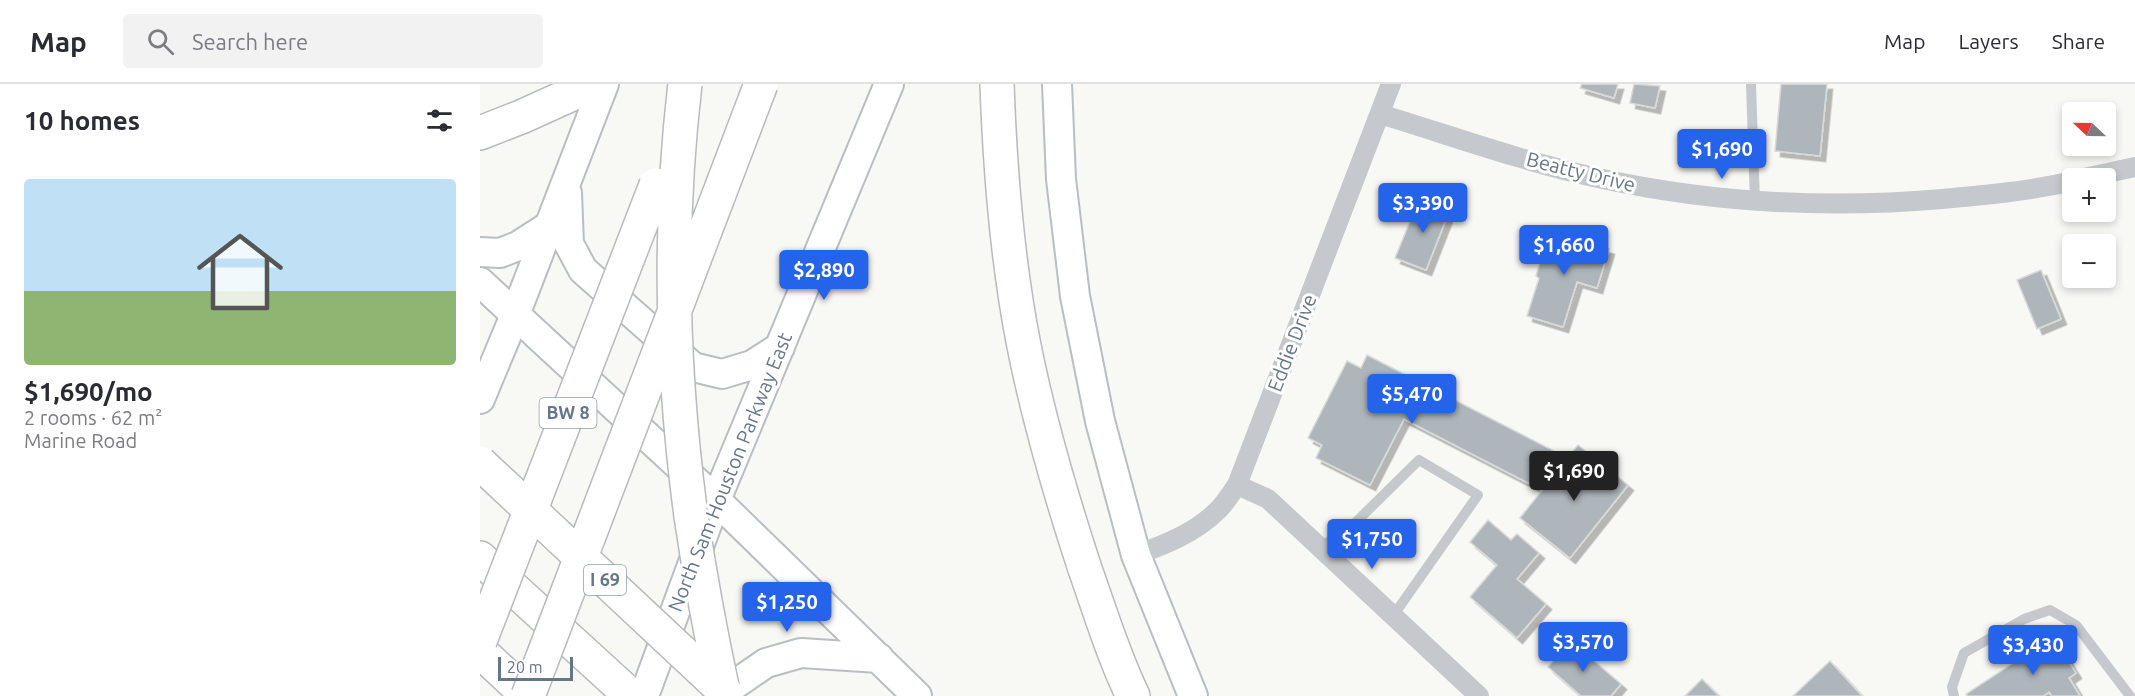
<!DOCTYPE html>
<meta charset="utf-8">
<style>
:root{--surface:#fff;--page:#f2f2f3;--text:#2b2b33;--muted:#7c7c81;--line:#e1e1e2;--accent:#2563eb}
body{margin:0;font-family:Ubuntu,sans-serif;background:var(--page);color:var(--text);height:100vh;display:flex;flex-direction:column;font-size:22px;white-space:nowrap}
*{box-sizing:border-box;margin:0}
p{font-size:20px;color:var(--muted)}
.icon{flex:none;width:33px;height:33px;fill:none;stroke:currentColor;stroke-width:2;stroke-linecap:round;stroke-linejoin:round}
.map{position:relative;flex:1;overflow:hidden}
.drawer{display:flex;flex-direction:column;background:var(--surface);width:480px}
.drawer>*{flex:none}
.needle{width:39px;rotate:292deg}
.tools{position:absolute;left:1582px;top:18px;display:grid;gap:12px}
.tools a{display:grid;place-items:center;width:54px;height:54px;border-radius:6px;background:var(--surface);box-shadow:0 3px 9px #0003;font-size:30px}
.scale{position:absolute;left:18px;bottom:15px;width:75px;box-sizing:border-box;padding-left:6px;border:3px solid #657688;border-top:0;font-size:16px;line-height:21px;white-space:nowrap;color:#657688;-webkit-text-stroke:4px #fff;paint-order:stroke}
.price{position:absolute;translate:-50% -51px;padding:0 14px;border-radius:6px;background:var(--accent);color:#fff;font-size:20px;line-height:39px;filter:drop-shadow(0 2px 3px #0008)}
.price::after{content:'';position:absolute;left:50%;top:36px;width:18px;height:14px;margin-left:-9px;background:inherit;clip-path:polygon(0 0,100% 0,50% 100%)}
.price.selected{background:#222;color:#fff}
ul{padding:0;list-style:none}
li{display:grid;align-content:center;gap:12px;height:318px;padding:0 24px}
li+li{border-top:2px solid var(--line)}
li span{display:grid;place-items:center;height:186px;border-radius:6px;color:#555}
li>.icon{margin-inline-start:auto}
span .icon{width:108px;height:108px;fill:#fffc;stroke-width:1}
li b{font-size:26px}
h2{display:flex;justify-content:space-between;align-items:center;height:72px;padding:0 24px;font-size:26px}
header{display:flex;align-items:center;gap:36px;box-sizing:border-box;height:84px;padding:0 30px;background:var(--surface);border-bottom:2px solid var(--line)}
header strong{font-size:28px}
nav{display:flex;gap:33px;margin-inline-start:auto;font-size:21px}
.search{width:420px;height:54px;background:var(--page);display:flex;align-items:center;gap:15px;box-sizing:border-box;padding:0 21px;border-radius:6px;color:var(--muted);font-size:22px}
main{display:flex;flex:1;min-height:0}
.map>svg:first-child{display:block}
.building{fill:#aeb6bc;stroke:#d9dad7;stroke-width:1.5;filter:url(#shadow)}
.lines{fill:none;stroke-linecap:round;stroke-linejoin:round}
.secondary-casing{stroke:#b9bec3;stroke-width:32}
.highway-casing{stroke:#b7bbbe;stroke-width:36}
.lane{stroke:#c5c9cd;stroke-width:10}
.street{stroke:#c5c9cd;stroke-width:20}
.secondary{stroke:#fff;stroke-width:28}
.highway{stroke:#fff;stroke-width:33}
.highway-bridge-casing{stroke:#b7bbbe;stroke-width:36;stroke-linecap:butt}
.highway-bridge{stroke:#fff;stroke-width:33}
.labels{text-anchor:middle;stroke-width:6;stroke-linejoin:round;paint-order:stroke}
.shield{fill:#fff;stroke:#939fac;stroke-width:1.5}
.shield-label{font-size:18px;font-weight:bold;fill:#657688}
.street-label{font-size:20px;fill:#657688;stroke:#fff}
</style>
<header>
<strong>Map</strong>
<div class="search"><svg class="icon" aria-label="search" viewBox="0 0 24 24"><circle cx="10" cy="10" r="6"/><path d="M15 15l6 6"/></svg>Search here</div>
<nav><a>Map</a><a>Layers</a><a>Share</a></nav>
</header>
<main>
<section class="drawer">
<h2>10 homes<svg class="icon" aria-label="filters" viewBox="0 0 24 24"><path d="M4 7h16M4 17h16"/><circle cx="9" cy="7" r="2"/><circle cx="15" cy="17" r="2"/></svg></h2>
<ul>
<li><span style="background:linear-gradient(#bfe0f5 60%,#8fb573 0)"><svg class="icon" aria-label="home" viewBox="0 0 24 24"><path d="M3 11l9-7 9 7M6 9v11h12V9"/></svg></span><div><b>$1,690/mo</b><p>2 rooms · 62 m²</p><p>Marine Road</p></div></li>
</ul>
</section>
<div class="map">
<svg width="1655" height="612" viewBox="0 0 1655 612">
<defs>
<filter id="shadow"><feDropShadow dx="5.5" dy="5.5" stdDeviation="0" flood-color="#0004"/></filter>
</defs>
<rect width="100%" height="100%" fill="#f8f8f5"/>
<path class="building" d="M1102 0H1138L1134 14 1100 4Z
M1154 0 1180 2 1175 24 1150 19Z
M1301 0H1347L1340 72 1295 67Z
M940 113 970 125 946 186 915 174Z
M1069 147 1129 165 1117 204 1097 198 1083 243 1047 232 1059 194 1056 192Z
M1561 186 1581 235 1557 245 1537 196Z
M887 271 1076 368 1058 404 924 335 890 401 836 374 842 361 828 354 867 277 881 284Z
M1098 361 1148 401 1090 474 1040 434Z
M1008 436 1031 456 1037 450 1059 469 1037 495 1066 520 1037 554 990 513 1017 481 990 458Z
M1573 553 1596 589 1589 594 1600 612H1572L1569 608 1563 612H1488L1486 610Z
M1091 557 1141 600 1131 612H1101L1068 583Z
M1350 577 1382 612H1313Z
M1222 595 1239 612H1205Z"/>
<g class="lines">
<defs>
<path id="secondary" d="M577 0 581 95 595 212 620 337 656 471 713 612
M87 109 89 160 103 186 213 283 242 290 272 281 300 263
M0 168 20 169 38 162 69 142
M0 198 236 416 437 612
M0 315 35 231 124 0
M164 612 236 416 409 0
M238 612 286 579 321 569 399 574"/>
<path id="highway" d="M517 0C520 87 527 176 544 262 559 337 581 412 605 485 620 527 633 571 653 612
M0 49 41 33 114 0
M0 474 151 612
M0 567 48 612"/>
</defs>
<use href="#secondary" class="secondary-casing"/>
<use href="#highway" class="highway-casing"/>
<path class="lane" d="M1271 0 1275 118
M840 464 876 438 939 376 998 411 913 532
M1474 612 1472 603 1484 569 1544 535 1570 526 1596 541 1650 612"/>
<path class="street" d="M900 30C972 52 1044 78 1118 94 1232 119 1346 125 1462 115 1506 111 1550 107 1593 97
M1604 94 1655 83
M757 401 788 415 999 612
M656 471C684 461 715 449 737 427 745 420 751 409 757 401L911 0"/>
<use href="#secondary" class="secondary"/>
<use href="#highway" class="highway"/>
<defs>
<path id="highway-bridge" d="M205 0C188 143 192 290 211 432 220 493 231 552 244 612
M0 379 246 609
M0 557 176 101
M48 612 281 0"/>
</defs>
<use href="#highway-bridge" class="highway-bridge-casing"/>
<use href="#highway-bridge" class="highway-bridge"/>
</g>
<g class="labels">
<g class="shield">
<rect x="59.5" y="314" width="57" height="30" rx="4.5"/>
<rect x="104" y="481" width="42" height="30" rx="4.5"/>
</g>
<g class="shield-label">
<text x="88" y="335">BW 8</text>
<text x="125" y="502">I 69</text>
</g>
<g class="street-label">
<text transform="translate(1101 88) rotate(14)" y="7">Beatty Drive</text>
<text transform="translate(812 259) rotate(-69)" y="7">Eddie Drive</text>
<text transform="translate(250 388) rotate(-68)" y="7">North Sam Houston Parkway East</text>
</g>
</g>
</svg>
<div class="tools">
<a><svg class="needle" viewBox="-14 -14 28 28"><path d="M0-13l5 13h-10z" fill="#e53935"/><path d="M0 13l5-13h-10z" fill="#7c7c81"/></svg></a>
<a>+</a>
<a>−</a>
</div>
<div class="scale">20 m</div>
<b class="price" style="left:1242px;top:96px">$1,690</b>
<b class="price" style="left:943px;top:150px">$3,390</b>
<b class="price" style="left:1084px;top:192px">$1,660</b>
<b class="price" style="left:344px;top:217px">$2,890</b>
<b class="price" style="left:932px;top:341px">$5,470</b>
<b class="price selected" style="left:1094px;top:418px">$1,690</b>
<b class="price" style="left:892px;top:486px">$1,750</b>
<b class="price" style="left:307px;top:549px">$1,250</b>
<b class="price" style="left:1103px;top:589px">$3,570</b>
<b class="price" style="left:1553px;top:592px">$3,430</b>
</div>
</main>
